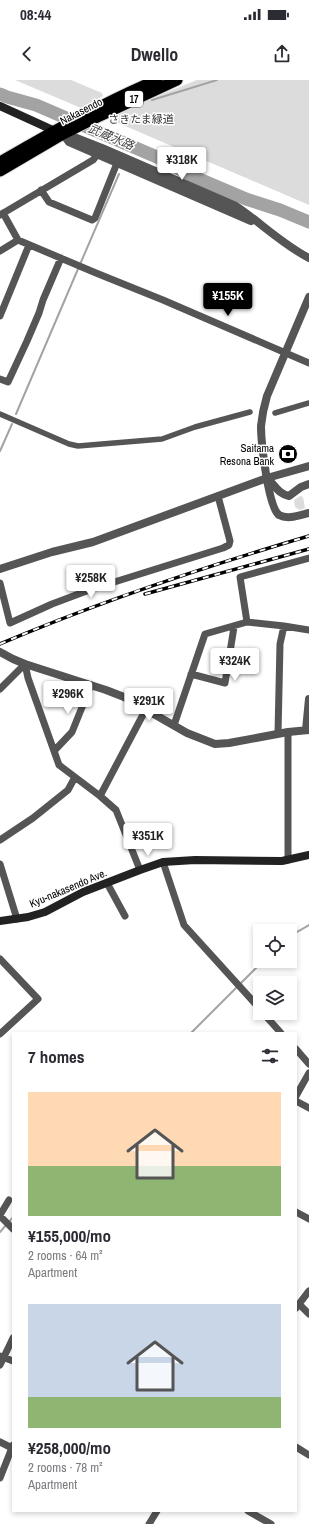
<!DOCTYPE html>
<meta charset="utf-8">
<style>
:root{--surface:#fff;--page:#f2f2f3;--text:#2b2b33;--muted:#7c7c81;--accent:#000}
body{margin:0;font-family:"Archivo Narrow","Noto Sans JP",sans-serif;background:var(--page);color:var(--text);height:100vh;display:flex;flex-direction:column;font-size:15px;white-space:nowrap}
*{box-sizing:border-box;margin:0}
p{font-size:13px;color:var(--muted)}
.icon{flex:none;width:22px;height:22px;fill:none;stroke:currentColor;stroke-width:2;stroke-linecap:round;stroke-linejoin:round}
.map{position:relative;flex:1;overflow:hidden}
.sheet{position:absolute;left:12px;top:952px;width:285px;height:480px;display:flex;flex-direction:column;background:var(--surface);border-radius:0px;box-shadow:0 2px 6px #0003}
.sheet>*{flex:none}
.tools{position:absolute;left:253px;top:844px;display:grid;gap:8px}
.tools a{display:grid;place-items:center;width:44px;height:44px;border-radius:0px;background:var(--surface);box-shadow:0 2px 6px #0003;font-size:20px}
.price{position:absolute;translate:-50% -34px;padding:0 9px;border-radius:4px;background:#fff;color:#222;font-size:13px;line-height:26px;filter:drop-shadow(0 1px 2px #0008)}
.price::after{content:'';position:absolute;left:50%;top:24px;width:12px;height:9px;margin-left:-6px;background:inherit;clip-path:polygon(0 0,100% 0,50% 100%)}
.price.active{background:var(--accent);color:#fff}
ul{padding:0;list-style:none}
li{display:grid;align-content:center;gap:8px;height:212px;padding:0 16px}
li span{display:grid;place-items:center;height:124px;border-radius:0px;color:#555}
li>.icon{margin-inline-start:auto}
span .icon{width:72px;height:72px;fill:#fffc;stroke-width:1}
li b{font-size:17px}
h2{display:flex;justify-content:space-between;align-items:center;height:48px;padding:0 16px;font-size:17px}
.status{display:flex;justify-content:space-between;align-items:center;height:28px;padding:0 20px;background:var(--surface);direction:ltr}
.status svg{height:11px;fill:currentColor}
header{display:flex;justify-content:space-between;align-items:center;height:52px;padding:0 16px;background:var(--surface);font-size:18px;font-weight:800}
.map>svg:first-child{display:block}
.green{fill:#dcdcdc}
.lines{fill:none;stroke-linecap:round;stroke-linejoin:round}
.stream{stroke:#a3a3a3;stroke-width:2}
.river{stroke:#a3a3a3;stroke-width:13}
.trunk-casing{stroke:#dbdbdb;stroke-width:13}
.pedestrian{stroke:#555;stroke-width:5.5}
.minor{stroke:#555;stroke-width:7}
.tertiary{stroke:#555;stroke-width:8}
.secondary{stroke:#222;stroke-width:8}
.trunk{stroke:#000;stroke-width:11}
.rail-casing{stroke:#000;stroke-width:3.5}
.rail{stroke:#fff;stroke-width:2;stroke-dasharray:6;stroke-linecap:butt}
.labels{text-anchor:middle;stroke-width:3;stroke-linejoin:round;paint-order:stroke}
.shield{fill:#fff;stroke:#4c4c4c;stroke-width:1}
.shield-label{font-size:10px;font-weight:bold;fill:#000}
.street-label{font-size:11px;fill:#000;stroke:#fff}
.park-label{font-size:11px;fill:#333;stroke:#fff}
.poi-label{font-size:11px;fill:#000;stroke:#fff;text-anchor:end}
.water-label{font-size:12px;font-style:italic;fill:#444;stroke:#fff}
</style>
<div class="status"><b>08:44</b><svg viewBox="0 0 49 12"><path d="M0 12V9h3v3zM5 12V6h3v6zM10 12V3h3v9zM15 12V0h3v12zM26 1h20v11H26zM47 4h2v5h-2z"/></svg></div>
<header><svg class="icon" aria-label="back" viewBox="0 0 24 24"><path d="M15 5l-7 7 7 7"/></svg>Dwello<svg class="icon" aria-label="share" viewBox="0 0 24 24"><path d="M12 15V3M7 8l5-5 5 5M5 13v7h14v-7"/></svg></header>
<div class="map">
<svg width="309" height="1444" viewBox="0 0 309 1444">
<rect width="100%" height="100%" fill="#fff"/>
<path class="green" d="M12 0H71L102 13 103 16 81 28 15 0Z
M197 0H309V125L109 39 138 24Z
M300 416 303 417 305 428 300 430 295 427 294 420Z"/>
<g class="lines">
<path class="stream" d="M152 20 217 0
M81 182 119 94
M16 334 78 189
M0 371 12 344
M290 856 309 845
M191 953 263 881
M9 1142 13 1137
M0 1152 6 1145"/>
<path class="river" d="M0 14 7 17 36 25 166 81 192 96 246 119 280 130 309 142"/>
<defs>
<path id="trunk" d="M0 82C51 53 102 23 157 0
M0 91 63 54 91 40 177 0"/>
</defs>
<use href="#trunk" class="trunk-casing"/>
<path class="pedestrian" d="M275 333 309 323
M0 334 69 364 78 366 162 359 195 347 250 332"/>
<path class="minor" d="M41 110 49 122 92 140 95 138 117 83
M3 133 18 160 96 193 163 220 309 283
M0 135 93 80 100 71
M0 171 18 160
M0 236 29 165
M0 299 8 302 27 261 39 233 43 220 61 178
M0 503 10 543 52 524 92 509 223 468 229 465 230 461 218 416
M247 542 240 497 309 478
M25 584 28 598 59 685 100 716 116 730 140 790
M191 594 225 603 234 547
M0 609 25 584
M174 645 205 554 247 542 284 546 309 550
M278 653 280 564 284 546
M54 671 72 652 91 605
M100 716 146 629
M0 760 33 738 68 710 75 697
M288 780V652
M163 782 184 845 260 929
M0 784 17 839
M107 803 125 836
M0 879 38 919 0 954
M263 933 281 953
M296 969 309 984
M296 1016 309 993
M296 1021 309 1028
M296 1132 309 1139
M0 1135 9 1120
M0 1136 13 1149
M299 1224 309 1234
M296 1228 309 1211
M0 1276 13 1281
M0 1285 13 1258
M0 1362 12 1368
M296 1367 309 1375
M0 1398 13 1365
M248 1431 271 1444
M149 1444 157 1431"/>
<path class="tertiary" d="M63 54 74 57 102 68 236 126C260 142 282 164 309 178
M63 54 69 62 251 141
M309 217 267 316C264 326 262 336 261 346 261 361 268 427 279 435 288 440 300 435 309 433
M267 398C275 405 278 414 289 416L301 407 309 404
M0 489 52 472 93 462 267 398 309 386
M0 572 13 579 25 584 106 610 124 617 187 653 215 664 229 663 288 652 309 650
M306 650 309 619"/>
<path class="secondary" d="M0 26 57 52
M0 841 28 837 45 832 83 812 140 790 163 782 195 780 282 781 309 775"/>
<use href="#trunk" class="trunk"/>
<defs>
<path id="rail" d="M145 514 309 469
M0 564C101 521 204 487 309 456"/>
</defs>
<use href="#rail" class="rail-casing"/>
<use href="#rail" class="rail"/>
</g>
<defs>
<symbol id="bank-disc" viewBox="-11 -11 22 22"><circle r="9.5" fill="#000" stroke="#fff"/><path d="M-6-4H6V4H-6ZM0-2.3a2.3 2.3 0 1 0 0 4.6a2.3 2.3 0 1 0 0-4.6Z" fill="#fff"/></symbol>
</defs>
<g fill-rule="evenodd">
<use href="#bank-disc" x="277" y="363" width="22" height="22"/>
</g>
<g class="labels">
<rect class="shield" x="125" y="11" width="18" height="16" rx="3"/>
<g class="shield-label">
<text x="134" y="23">17</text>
</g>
<g class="street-label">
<text transform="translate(81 31) rotate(-27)" y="4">Nakasendo</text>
<text transform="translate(68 808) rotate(-23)" y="4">Kyu-nakasendo Ave.</text>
</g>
<g class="park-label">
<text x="141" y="43">さきたま緑道</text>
</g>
<g class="poi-label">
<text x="274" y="372">Saitama<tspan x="274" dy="13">Resona Bank</tspan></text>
</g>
<g class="water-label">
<text transform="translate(111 57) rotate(23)" y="4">武蔵水路</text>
</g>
</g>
</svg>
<div class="tools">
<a><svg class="icon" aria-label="locate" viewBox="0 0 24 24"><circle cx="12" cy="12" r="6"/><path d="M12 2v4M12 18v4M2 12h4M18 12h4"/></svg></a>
<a><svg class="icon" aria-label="layers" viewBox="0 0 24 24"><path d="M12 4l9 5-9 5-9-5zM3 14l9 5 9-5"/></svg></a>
</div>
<b class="price" style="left:182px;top:101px">¥318K</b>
<b class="price active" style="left:228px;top:237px">¥155K</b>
<b class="price" style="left:91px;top:519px">¥258K</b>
<b class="price" style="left:235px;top:602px">¥324K</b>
<b class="price" style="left:68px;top:635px">¥296K</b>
<b class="price" style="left:149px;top:642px">¥291K</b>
<b class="price" style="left:148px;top:777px">¥351K</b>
<section class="sheet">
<h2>7 homes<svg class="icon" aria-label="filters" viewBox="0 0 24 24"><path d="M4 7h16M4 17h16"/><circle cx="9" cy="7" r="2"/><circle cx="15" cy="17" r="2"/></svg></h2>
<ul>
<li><span style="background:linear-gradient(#ffd9b3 60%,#8fb573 0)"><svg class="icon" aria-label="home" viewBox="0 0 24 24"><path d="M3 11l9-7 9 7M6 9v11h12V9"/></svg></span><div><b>¥155,000/mo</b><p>2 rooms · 64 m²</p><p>Apartment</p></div></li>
<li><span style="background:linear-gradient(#c9d6e8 75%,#8fb573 0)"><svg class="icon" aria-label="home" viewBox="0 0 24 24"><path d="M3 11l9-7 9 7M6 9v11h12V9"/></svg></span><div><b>¥258,000/mo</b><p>2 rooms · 78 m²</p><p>Apartment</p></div></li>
</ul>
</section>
</div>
